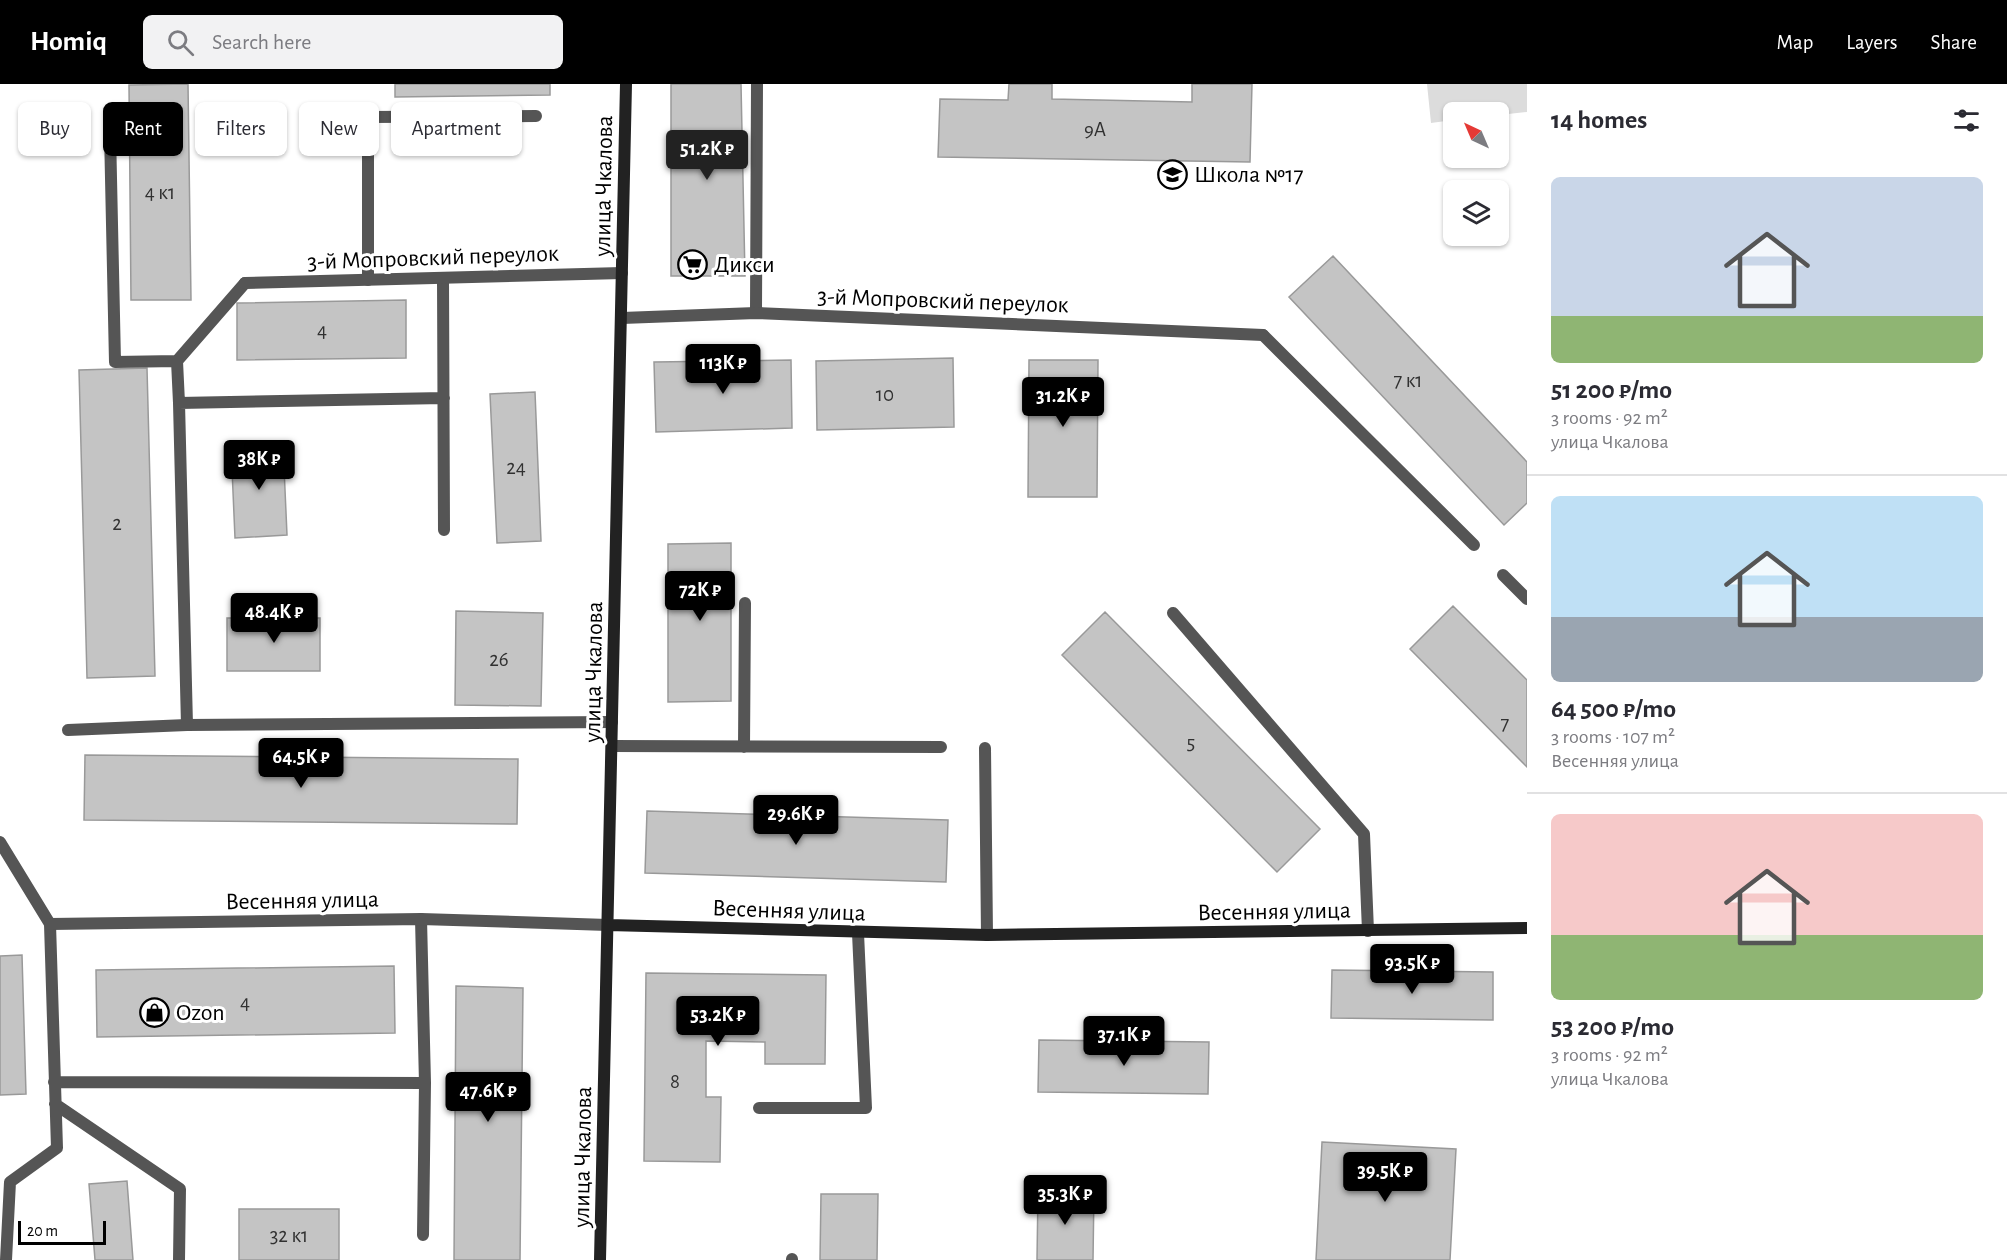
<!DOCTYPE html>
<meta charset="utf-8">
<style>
:root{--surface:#fff;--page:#f2f2f3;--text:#2b2b33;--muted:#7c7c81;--line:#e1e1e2;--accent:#000}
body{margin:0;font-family:"Alegreya Sans",sans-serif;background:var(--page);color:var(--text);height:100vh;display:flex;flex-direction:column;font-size:22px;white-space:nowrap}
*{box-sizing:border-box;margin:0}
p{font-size:20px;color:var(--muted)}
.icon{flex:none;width:33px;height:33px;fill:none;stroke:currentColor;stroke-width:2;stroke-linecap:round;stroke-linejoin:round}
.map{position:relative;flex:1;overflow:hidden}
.sheet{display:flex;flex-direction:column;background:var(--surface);width:480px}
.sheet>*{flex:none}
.guide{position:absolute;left:18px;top:18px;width:570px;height:54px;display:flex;gap:12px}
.needle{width:39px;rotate:316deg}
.controls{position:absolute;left:1443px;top:18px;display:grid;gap:12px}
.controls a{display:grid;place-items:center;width:66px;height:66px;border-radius:9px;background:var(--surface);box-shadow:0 2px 4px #0004;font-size:30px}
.scale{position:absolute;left:18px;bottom:15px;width:88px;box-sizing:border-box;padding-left:6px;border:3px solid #000;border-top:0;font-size:16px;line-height:21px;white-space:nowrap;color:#000;-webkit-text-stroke:4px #fff;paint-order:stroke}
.price{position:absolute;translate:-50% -51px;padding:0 14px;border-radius:6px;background:var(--accent);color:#fff;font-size:20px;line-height:39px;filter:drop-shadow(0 2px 3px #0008)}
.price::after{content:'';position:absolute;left:50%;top:36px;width:18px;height:14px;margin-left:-9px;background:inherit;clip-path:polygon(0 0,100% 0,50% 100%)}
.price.active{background:#222;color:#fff}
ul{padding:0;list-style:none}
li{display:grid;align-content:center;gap:12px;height:318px;padding:0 24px}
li+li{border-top:2px solid var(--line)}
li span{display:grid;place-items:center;height:186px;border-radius:9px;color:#555}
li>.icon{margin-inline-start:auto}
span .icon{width:108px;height:108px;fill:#fffc;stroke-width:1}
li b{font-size:26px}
h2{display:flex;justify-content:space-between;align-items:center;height:72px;padding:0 24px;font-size:26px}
.chip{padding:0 21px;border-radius:9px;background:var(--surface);box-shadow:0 2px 4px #0004;font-size:21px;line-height:54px}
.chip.active{background:var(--accent);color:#fff}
header{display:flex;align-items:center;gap:36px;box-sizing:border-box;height:84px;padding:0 30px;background:var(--accent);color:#fff}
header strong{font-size:28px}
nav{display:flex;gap:33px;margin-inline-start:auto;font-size:21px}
.search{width:420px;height:54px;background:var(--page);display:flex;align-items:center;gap:15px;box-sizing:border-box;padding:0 21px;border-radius:9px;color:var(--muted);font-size:22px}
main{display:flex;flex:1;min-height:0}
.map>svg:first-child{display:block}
.green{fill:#dcdcdc}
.building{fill:#c4c4c4;stroke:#999;stroke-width:1.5}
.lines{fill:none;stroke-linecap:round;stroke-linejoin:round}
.lane{stroke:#555;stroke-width:12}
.street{stroke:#555;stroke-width:12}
.secondary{stroke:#222;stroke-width:12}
.labels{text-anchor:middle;stroke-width:6;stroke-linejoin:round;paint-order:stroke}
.number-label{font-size:21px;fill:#313131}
.poi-label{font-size:24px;fill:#000;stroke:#fff;text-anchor:start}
.street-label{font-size:24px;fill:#000;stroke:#fff}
</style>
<header>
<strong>Homiq</strong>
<div class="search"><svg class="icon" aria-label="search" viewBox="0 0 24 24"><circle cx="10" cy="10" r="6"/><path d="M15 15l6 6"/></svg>Search here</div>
<nav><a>Map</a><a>Layers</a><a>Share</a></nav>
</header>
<main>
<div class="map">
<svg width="1527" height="1176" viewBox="0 0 1527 1176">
<rect width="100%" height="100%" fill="#fff"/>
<path class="green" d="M1427 0H1527V28L1499 31 1498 28H1454L1453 36 1431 39Z"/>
<path class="building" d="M188 0 191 216H131L129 1Z
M395 0H550V11L395 13Z
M671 0H741L745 192H671Z
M1009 0H1052V15L1192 18V0H1252L1250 78 938 73 940 15 1008 16Z
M1333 172 1527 378V419L1504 441 1289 213Z
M406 216V274L237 276V219Z
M953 274 954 343 817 346 816 277Z
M791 276 792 344 656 348 654 278Z
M1029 276H1098L1097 413H1028Z
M147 284 155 592 87 594 79 286Z
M535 308 541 457 497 459 490 310Z
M283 360 287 451 235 454 231 362Z
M731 459V617L668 618V460Z
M1453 522 1527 596V683L1410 565Z
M456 527 543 529 541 622 455 621Z
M1105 528 1320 745 1277 788 1062 571Z
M227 534H320V587H227Z
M85 671 518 675 517 740 84 736Z
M647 727 948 736 946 798 645 789Z
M22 871 26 1010 0 1011V872Z
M394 882 395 949 97 953 96 886Z
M1332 886 1493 888V936L1331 934Z
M646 889 826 891 825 980H765V958L706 957V1013H721L720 1078 644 1077Z
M456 902 523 904 520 1176H454Z
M1039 956 1209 958 1208 1010 1038 1008Z
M1322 1058 1456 1065 1450 1176H1316Z
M127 1097 133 1176H95L89 1100Z
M1038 1107H1094L1093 1176H1037Z
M821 1110H878L877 1176H820Z
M239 1125H339V1176H239Z"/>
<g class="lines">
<path class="lane" d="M110 48 115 278 177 277 245 199
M443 194 444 446
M368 196V33L536 32
M756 229 757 0
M1263 251 1474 461
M177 277 179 319
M1503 491 1527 515
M1173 529 1364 750 1368 847
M187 641 179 319 444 314
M68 646 187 641 612 638
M612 662 941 663
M744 663 745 519
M985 664 987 851
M0 758 50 840 57 1064 10 1098 6 1176
M421 835 425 999 423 1151
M54 998 425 999
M55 1020 180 1105 179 1176
M759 1024H866L858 849
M792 1176V1175"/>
<path class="street" d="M245 199 622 189
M622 234 756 229 1263 251
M50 840 421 835 608 841"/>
<path class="secondary" d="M608 841 987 851 1527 844
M600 1176 626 0"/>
</g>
<defs>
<symbol id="school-ring" viewBox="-11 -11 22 22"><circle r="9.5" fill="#fff" stroke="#000" stroke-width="1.5"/><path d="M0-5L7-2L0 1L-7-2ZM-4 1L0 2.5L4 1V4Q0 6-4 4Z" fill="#000"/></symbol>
<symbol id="supermarket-ring" viewBox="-11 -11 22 22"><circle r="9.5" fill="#fff" stroke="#000" stroke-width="1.5"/><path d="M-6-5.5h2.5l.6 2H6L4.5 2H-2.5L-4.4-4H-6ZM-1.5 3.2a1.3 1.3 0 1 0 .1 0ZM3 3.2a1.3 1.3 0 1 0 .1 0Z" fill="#000"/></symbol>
<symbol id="shop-ring" viewBox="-11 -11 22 22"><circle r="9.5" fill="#fff" stroke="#000" stroke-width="1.5"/><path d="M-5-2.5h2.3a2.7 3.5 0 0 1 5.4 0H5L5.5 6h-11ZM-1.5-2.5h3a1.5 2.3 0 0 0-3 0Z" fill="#000"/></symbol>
</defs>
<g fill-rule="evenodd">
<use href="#school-ring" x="1156" y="74" width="33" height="33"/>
<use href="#supermarket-ring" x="676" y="164" width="33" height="33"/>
<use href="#shop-ring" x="138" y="912" width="33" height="33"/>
</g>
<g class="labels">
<g class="number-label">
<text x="1095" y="52">9А</text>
<text x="160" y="115">4 к1</text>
<text x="322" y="253">4</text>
<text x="1408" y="303">7 к1</text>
<text x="885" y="317">10</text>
<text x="516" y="390">24</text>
<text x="117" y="446">2</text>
<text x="499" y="582">26</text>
<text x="1505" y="646">7</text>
<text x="1191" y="665">5</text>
<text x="245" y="925">4</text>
<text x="675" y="1004">8</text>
<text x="289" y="1158">32 к1</text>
</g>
<g class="poi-label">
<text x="1194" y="98">Школа №17</text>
<text x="714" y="188">Дикси</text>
<text x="176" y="936">Ozon</text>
</g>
<g class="street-label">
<text transform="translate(603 102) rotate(-89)" y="8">улица Чкалова</text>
<text transform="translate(433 173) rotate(-2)" y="8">3-й Мопровский переулок</text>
<text transform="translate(943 216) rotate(2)" y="8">3-й Мопровский переулок</text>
<text transform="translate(593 588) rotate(-89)" y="8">улица Чкалова</text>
<text transform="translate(302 816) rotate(-1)" y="8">Весенняя улица</text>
<text transform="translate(789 826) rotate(2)" y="8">Весенняя улица</text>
<text transform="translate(1274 827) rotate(-1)" y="8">Весенняя улица</text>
<text transform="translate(582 1073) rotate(-89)" y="8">улица Чкалова</text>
</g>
</g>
</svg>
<div class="controls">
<a><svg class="needle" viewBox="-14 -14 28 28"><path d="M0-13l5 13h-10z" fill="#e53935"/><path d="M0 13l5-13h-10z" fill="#7c7c81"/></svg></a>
<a><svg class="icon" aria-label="layers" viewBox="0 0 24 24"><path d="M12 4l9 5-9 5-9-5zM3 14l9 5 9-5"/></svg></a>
</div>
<div class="scale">20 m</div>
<b class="price active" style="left:707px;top:97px">51.2K ₽</b>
<b class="price" style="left:723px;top:311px">113K ₽</b>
<b class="price" style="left:1063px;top:344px">31.2K ₽</b>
<b class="price" style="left:259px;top:407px">38K ₽</b>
<b class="price" style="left:700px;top:538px">72K ₽</b>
<b class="price" style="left:274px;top:560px">48.4K ₽</b>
<b class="price" style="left:301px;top:705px">64.5K ₽</b>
<b class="price" style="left:796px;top:762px">29.6K ₽</b>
<b class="price" style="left:1412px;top:911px">93.5K ₽</b>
<b class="price" style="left:718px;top:963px">53.2K ₽</b>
<b class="price" style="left:1124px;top:983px">37.1K ₽</b>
<b class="price" style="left:488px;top:1039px">47.6K ₽</b>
<b class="price" style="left:1385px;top:1119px">39.5K ₽</b>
<b class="price" style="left:1065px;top:1142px">35.3K ₽</b>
<div class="guide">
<a class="chip">Buy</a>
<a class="chip active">Rent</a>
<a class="chip">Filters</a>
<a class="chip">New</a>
<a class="chip">Apartment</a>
</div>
</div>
<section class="sheet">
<h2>14 homes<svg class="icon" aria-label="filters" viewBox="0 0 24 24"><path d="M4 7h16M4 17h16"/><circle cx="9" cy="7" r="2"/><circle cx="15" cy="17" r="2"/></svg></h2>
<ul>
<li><span style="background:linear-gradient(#c9d6e8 75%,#8fb573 0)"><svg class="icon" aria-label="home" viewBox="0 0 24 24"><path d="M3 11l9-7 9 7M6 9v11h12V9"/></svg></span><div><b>51 200 ₽/mo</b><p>3 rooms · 92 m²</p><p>улица Чкалова</p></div></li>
<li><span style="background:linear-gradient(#bfe0f5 65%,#9aa5b1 0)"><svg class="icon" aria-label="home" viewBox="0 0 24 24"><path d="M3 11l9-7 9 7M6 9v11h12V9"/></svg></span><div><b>64 500 ₽/mo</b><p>3 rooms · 107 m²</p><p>Весенняя улица</p></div></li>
<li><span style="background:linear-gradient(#f6c9c9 65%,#8fb573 0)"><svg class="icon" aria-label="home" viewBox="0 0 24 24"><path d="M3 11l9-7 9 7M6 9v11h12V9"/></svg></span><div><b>53 200 ₽/mo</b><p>3 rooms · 92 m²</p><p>улица Чкалова</p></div></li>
</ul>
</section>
</main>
